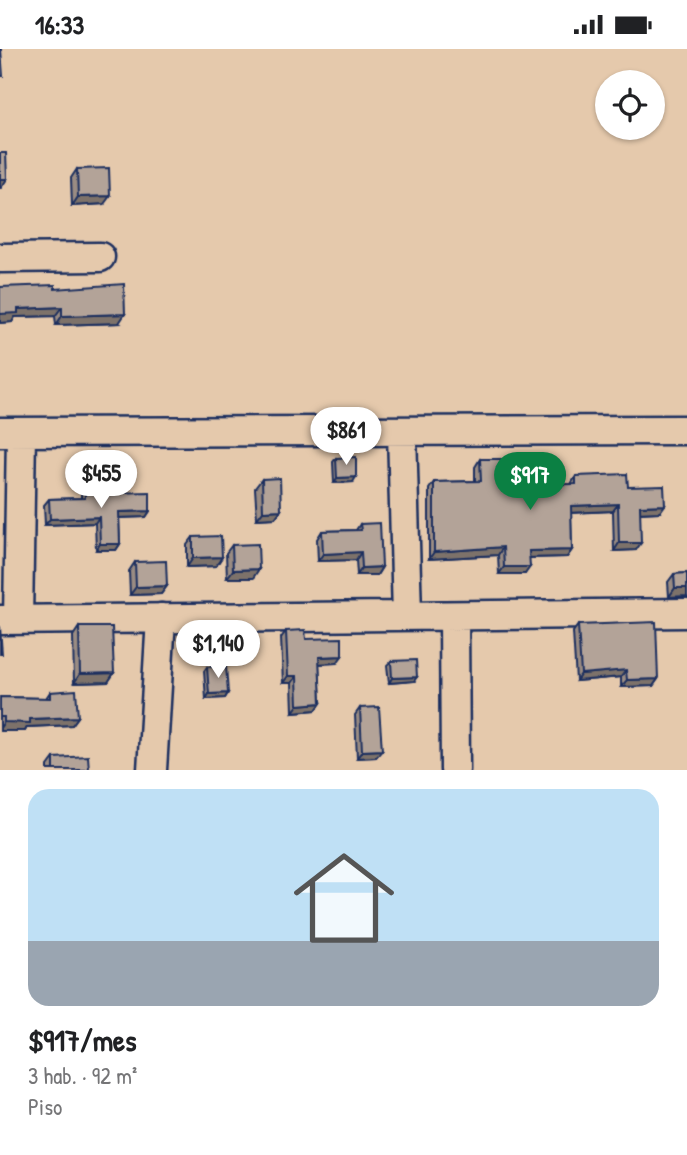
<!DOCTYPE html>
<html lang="es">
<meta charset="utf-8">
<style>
:root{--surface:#fff;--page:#f2f2f2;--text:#202124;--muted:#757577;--line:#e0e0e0;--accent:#0b8043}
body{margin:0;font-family:"Patrick Hand",sans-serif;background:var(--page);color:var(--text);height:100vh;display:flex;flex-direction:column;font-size:26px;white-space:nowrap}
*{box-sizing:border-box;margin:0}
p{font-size:23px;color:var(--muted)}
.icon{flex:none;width:38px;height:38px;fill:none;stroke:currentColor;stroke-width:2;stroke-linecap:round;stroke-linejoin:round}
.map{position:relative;height:721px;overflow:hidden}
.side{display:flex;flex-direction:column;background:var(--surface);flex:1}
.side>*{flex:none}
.controls{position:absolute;left:595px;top:21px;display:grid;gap:14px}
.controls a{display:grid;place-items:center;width:70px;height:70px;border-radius:50%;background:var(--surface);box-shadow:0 2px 5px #0004;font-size:35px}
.price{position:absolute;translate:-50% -60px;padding:0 16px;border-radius:24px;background:#fff;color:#222;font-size:23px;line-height:46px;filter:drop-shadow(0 2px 4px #0008)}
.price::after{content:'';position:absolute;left:50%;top:42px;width:21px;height:16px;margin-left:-10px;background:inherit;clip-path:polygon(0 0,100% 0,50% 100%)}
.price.active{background:var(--accent);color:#fff}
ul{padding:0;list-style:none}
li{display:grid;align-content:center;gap:14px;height:371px;padding:0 28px}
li+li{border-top:2px solid var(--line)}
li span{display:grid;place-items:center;height:217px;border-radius:21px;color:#555}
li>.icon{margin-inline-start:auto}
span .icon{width:126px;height:126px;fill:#fffc;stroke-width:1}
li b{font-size:30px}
.status{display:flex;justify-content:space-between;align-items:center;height:49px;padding:0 35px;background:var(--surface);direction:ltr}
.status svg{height:19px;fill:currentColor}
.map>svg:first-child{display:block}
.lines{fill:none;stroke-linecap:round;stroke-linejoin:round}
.minor-casing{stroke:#1b2f5e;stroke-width:33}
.minor{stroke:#e5c9ac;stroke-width:28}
.wall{fill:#9a8c83;stroke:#1b2f5e;stroke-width:2}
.shaded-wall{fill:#7d726a;stroke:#1b2f5e;stroke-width:2}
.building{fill:#b3a398;stroke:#1b2f5e;stroke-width:2}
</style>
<div class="status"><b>16:33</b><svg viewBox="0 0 49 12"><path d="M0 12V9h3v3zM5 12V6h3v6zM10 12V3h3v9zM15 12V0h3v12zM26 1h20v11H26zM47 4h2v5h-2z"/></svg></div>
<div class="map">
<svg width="687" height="721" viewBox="0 0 687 721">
<rect width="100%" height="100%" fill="#e5c9ac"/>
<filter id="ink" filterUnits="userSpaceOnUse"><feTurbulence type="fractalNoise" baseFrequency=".0143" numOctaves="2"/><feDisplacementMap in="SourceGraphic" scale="14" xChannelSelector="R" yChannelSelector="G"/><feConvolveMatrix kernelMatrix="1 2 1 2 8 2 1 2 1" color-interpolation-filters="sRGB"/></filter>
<g filter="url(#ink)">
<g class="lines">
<defs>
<path id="minor" d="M0 209 100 208
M402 382 407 567
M0 383 687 381
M454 567 455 721
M0 571 687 564
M18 571 21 383
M152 721 161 569"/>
</defs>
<use href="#minor" class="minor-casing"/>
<use href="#minor" class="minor"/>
</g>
<path class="wall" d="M77 120 104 155 72 157 71 129Z
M55 240 119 274 56 276 55 267 15 268 12 273 0 274Z
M336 409 353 433 334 434 333 413Z
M480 410 502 436 571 435 576 427 628 438 660 463 640 464 636 501 614 502 613 462 571 464 572 501 567 508 529 509 525 525H499L498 506 429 510V440L434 433 475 432V418Z
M262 430 281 461 275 469 257 470 255 439Z
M85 440 111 444 150 462 146 468 119 469 120 495 116 501H96L95 474 45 476 44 456 49 450 81 449V446Z
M360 475 382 518 377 526H357L356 511 318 512 317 490 322 482 356 481Z
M193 488 222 508 216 517 187 518V496Z
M232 496 253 529H227L226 504Z
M135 513 167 537 161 545 130 546 129 522Z
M687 524 669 548 668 533 674 525Z
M578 576 658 630 653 637 621 638V628L576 632 573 583Z
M79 578 114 624 108 633 74 634 73 587Z
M286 582 306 590 337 614 319 615 321 654 316 661 293 663 292 634H283L281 589Z
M391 612 414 632 389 634 387 616Z
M207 618 228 644 225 649 206 650 204 622Z
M50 643 78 668 72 676 27 678 25 682H0V648L46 649Z
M360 659 382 701 376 708 357 709 355 666Z
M54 709 89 721H48V717Z"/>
<path class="shaded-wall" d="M0 130H7L1 139H0Z
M110 147 104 155 72 157 78 148Z
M62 258 55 267 15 268 12 273 0 274V265L18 260Z
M125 265 119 274 56 276 62 267Z
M356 428 353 433 334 434 337 429Z
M618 455 613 462 566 464 571 457Z
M665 456 660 463 635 464 640 457Z
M281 461 275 469 257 470 263 462Z
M150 462 146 468 115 469 119 463Z
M99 468 95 474 45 476 50 470Z
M619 494H641L636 501 614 502Z
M100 495H120L116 501H96Z
M503 498 498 506 429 510 434 503Z
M572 501 567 508 524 509 529 502Z
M361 503 356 511 318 512 323 505Z
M222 508 216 517 187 518 193 509Z
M382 518 377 526H357L362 519Z
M504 518H530L525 525H499Z
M259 520 253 529H227L233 521Z
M167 537 161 545 130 546 136 538Z
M675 539H687V547L669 548Z
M342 607 337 614 314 615 319 608Z
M626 621 621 628 576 632 581 625Z
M114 624 108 633 74 634 80 625Z
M288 627H297L292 634H283Z
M417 628 414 632 389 634 392 629Z
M658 630 653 637 621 638 627 631Z
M228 644 225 649 206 650 209 645Z
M321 654 316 661 293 663 298 656Z
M78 668 72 676 27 678 25 682H0V679L4 673 30 670Z
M382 701 376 708 357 709 362 702Z"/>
<path class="building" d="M0 0H1L3 27H0Z
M0 104H6L7 130H0Z
M109 119 110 147 78 148 77 120Z
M124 235 125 265 62 267V258L18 260V264L0 265V238L55 236V240Z
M356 408V428L337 429 336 409Z
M480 410H501L502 436 576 435V427L627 425 628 438 664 437 665 456 640 457 641 494H619L618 455 571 457 572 501 529 502 530 518H504L503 498 434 503V433L481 432Z
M280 429 281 461 263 462 262 430Z
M110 439 111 444 150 443V462L119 463 120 495H100L99 468 50 470 49 450 85 449V440Z
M380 474 382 518 362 519 361 503 323 505 322 482 361 481 360 475Z
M221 487 222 508 193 509V488Z
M258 495 259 520 233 521 232 496Z
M166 512 167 537 136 538 135 513Z
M687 524V539H675L674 525Z
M656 573 658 630 627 631 626 621 581 625 578 576Z
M0 577 2 605H0Z
M79 578H112L114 624 80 625Z
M305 581 306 590 342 589V607L319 608 321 654 298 656 297 627H288L286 582Z
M416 611 417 628 392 629 391 612Z
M226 617 228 644 209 645 207 618Z
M76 641 78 668 30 670V674L4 673V668H0V648L50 649V643Z
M379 658 382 701 362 702 360 659Z
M88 707 89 721H54V709Z"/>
</g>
</svg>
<div class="controls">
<a><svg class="icon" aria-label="locate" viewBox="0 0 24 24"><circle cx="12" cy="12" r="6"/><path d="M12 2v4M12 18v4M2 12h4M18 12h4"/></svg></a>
</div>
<b class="price" style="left:346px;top:418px">$861</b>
<b class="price" style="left:101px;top:461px">$455</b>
<b class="price active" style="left:530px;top:463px">$917</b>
<b class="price" style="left:218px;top:631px">$1,140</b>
</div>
<section class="side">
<ul>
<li><span style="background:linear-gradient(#bfe0f5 70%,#9aa5b1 0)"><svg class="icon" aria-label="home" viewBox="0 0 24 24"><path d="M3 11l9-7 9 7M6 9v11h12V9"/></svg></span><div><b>$917/mes</b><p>3 hab. · 92 m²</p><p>Piso</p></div></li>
</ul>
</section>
